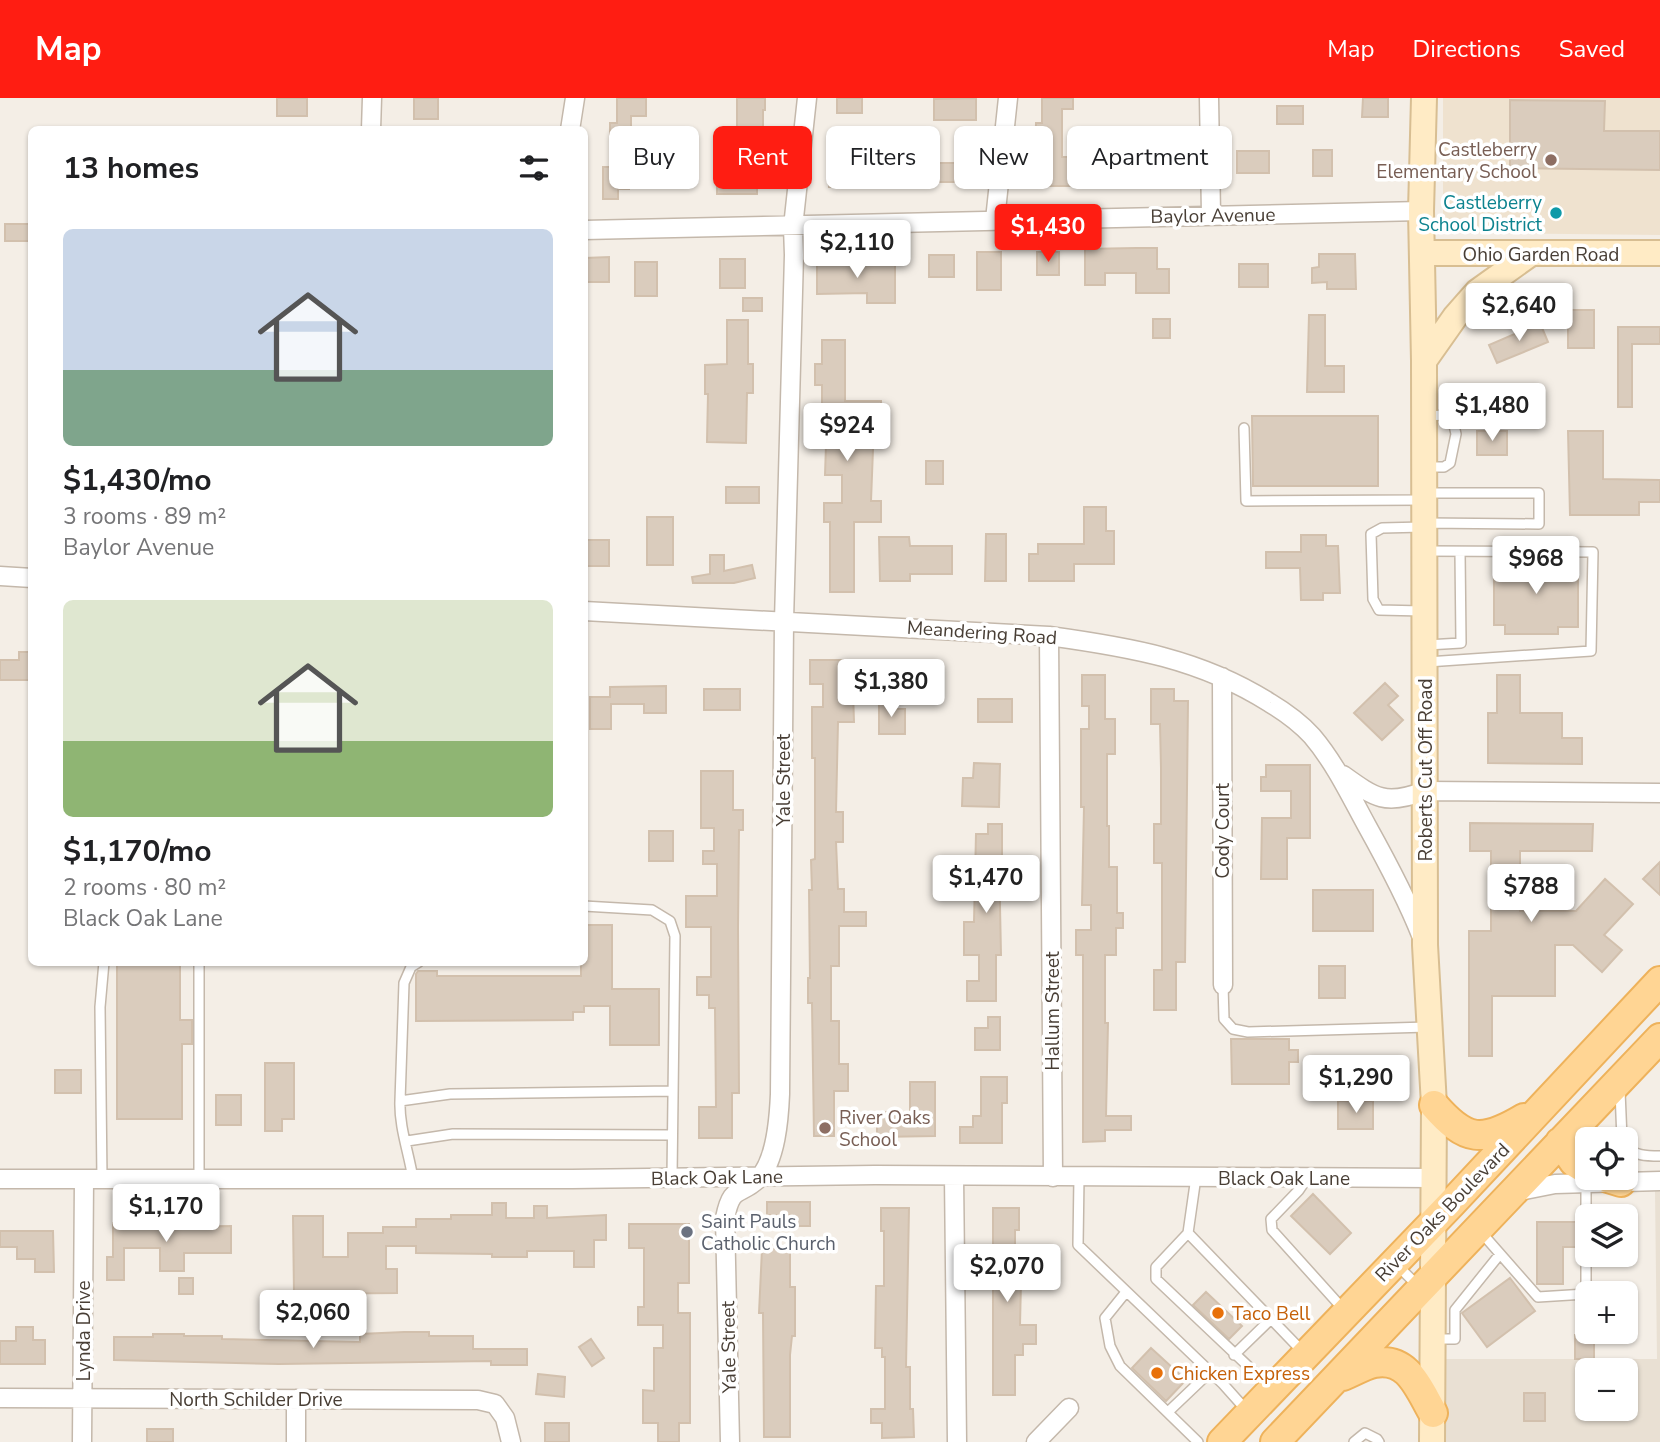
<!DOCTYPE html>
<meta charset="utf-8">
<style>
:root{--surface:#fff;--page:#f6f6f6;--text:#202124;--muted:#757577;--accent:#ff1d12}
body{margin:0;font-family:"Nunito Sans",sans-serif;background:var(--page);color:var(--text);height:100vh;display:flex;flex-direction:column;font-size:26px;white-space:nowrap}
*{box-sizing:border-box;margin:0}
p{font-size:23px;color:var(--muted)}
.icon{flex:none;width:38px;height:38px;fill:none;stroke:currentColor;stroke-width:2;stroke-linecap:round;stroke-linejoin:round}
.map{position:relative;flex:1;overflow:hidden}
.details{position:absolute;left:28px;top:28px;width:560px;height:840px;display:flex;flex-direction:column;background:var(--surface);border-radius:10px;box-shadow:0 2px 5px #0004}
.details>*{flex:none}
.hud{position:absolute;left:609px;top:28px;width:665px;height:63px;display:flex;gap:14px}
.fabs{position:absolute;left:1575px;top:1029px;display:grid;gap:14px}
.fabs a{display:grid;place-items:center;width:63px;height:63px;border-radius:10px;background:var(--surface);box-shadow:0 2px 5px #0004;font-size:35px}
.price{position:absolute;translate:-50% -60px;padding:0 16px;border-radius:7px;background:#fff;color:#222;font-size:23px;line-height:46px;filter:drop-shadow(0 2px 4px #0008)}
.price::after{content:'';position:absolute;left:50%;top:42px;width:21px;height:16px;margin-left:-10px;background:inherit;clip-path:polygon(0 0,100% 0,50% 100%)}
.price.selected{background:var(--accent);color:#fff}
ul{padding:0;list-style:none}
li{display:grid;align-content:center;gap:14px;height:371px;padding:0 35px}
li span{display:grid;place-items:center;height:217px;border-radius:10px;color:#555}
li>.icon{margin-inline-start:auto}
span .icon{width:126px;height:126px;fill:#fffc;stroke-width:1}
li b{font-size:30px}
h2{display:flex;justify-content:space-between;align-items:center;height:84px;padding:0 35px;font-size:30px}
.pill{padding:0 24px;border-radius:10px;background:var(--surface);box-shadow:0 2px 5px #0004;font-size:24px;line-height:63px}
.pill.selected{background:var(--accent);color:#fff}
header{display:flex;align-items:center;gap:42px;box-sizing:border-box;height:98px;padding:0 35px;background:var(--accent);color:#fff}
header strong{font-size:33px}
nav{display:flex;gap:38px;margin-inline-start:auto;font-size:24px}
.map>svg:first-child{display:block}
.residential{fill:#e9e0d3;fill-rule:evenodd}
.education{fill:#efe2cf}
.building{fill:#daccbd;stroke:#d2c0ad;stroke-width:2}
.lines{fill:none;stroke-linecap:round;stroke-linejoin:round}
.lane-casing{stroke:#c4b8ab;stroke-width:12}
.street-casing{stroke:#c4b8ab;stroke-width:21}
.secondary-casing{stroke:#d8be92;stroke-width:28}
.primary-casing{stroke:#eeb25b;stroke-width:32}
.lane{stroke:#fff;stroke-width:9}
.street{stroke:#fff;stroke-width:18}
.secondary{stroke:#ffebc5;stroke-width:24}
.primary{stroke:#ffd594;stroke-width:28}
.education-dot{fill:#8d6e63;stroke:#fff;stroke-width:2.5}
.culture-dot{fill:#0f9aa8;stroke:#fff;stroke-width:2.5}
.worship-dot{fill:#6b7280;stroke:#fff;stroke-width:2.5}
.food-dot{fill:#e8710a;stroke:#fff;stroke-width:2.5}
.labels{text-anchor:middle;stroke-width:7;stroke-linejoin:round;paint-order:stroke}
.education-label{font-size:19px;fill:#785e54;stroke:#fff;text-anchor:end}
.culture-label{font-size:19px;fill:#0d838f;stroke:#fff;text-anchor:end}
.street-label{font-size:19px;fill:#483e35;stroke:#fff}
.worship-label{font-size:19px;fill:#5b616d;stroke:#fff;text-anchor:start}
.food-label{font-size:19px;fill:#c56008;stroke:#fff;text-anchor:start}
</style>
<header>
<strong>Map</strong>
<nav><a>Map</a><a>Directions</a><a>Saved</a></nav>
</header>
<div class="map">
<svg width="1660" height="1344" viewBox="0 0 1660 1344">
<rect width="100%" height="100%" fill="#f4eee6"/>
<path class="residential" d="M1655 1093H1660V1344H1444V1261H1657ZM1587 1272H1626V1311H1587Z"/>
<path class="education" d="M1443 0H1660V137L1471 135 1443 123Z"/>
<path class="building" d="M277 0H307V18H277Z
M414 0H438V21H414Z
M617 0H646V18H631V69H636V80H629V91H618V101H603V69H610V25H617Z
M737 0H765V12H763V53H757V96H717V59H727V30H737Z
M837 0H862V15H837Z
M976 0V22H934V1Z
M1042 0H1073V11H1062V59H1068V69H1079V88H1023V75H1035L1036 25H1042Z
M1363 0H1388V19H1362Z
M1510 2 1605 3 1604 33H1660V72L1510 70Z
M1277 8H1303V26H1277Z
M1150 47H1169V75H1137V56H1150Z
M829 50H874V63H860V89H829Z
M1313 52H1332V78H1313Z
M1237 53H1269V75H1237Z
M935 65H967V84H935Z
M5 126H32V143H5Z
M1136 150H1157V171H1169V195H1136V175H1105V187H1085V151Z
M977 154H1001V192H977Z
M1037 154H1059V177H1037Z
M1319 156H1355L1356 191H1327V184L1312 185V170L1319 169Z
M929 157H954V179H929Z
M609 159V184H584L585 160Z
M720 161H745V190H720Z
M817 163H845V167H895V205H867V195L817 196Z
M635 164H657V198H635Z
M1239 166H1268V189H1239Z
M743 200H762V213H743Z
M1568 212H1594V250H1568Z
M1309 217H1325V268H1344V294H1307Z
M1153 221H1170V240H1153Z
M727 222H748V266H753V295H747L746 345 707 344 708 296H705V267L727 266Z
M1540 225 1548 244 1497 265 1489 247Z
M1618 229H1660V246H1632V309H1618Z
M822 242H845V303H881V326L874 325 871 403H881V424H854V494H830V424H824V405H842V377H825L826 347H842L843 323H822V287H815V266H822Z
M1252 318H1378V388H1253Z
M1477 333H1507V357H1477Z
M1568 333H1603V381L1660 382V404H1639V417H1570Z
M926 363H943V386H926Z
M726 389H759V405H726Z
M1084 409H1106V433H1114V466H1074V483H1029V456H1038V446H1084Z
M647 419H673V467H647Z
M986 436H1006V483H985Z
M1301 437H1326V448H1338L1340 495H1323V502H1301L1300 470H1266V454H1301Z
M879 439H909L910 448H952V476H910V483H880Z
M584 442H609V468H584Z
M710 457H724V473L752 467 755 480 734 485H693L692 479 710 476Z
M1505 462H1578V529H1558V536H1505V527H1494V471H1505Z
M19 554H32V582H0V562H19Z
M810 562H852L854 624H838L836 714H843V744H836L838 791H844V814H866V828H839V868H831V923H839V966H848V993H834V1038H814L812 905H808V880H810L809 792H812L811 762 815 761V660H812V609H823V586H810Z
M1082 577H1105V621H1115V656H1107V728H1109V769H1117V815H1123V830H1116V857H1105V925H1108L1106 1018H1131V1032H1105V1043L1083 1044V857H1076V832H1091V807H1082L1084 709H1081V631H1089V608H1082Z
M1497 577H1520V615H1562V640H1582V666L1488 665V615H1497Z
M1385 585 1398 598 1388 607 1403 622 1382 642 1354 615Z
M666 588V615H644V606H611V631H590V599H610V589Z
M704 591H740V612H704Z
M1151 591H1174V603H1188L1185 864H1176V912H1154V872H1162V765H1154V726H1161V670L1160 626H1151Z
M978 601H1012V624H978Z
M879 603H893V611H905V636H879Z
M974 665 1000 666 999 709 962 708 963 680H973Z
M1266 667H1310V740H1287V781H1261L1262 720H1291V693H1261V679H1266Z
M701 673H733V712H743V732H739L738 829 739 995H732V1040H699V1009H716L715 910H709V897H697V879H711V829H686V798H717V766H703V753H714V730H701Z
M1470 725 1593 726 1592 753H1520V813H1576L1605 781 1633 806 1604 837 1622 852 1602 874 1573 847H1555V898H1492V958H1469V833H1491V753H1470Z
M988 726H1002V759H999L1001 857H996V903H967V883H979V857H964V824H974L976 736H988Z
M649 733H673V763H649Z
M1660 764V797L1643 781Z
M1313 792H1373V833H1313Z
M584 827H612V891H659V947H610V908H584V914H573V922L416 923V876L418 873H437V878H581V864H584Z
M117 864H180V922H192V946H182V1021H117Z
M1319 868H1345V900H1319Z
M988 919H1000V952H975V930H988Z
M1231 941H1289V952H1298V964H1289V986H1232Z
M265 965H294V1021H282V1033H265Z
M55 972H81V995H55Z
M981 979H1007V1005H1002V1045H960V1029H973V1018H981Z
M910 984H935V1038L877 1039V1014H910Z
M216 997H241V1027H216Z
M1338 1003H1373V1031H1338Z
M1313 1096 1351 1135 1330 1156 1291 1118Z
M767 1104H810V1128H793V1117H767Z
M492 1105H506V1120H534V1108H547V1120L606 1117V1142H594V1169H574V1153H527V1159H492V1156L416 1155V1148H386V1171H397V1195L294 1196 293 1118H323V1159H348V1135H383V1129H416V1121H451V1117H492Z
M881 1110H909L906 1269H910V1311H913L914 1339 882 1340V1325H871V1311H885V1259H882V1250H875L876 1188H884V1133H881Z
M993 1110H1019V1132H1015V1184H1021L1020 1227H1036V1246H1023V1257H1015V1297H993Z
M1537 1124H1579V1149H1563V1186H1537Z
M113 1125H153V1129L231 1128V1155H184V1173H160V1150H124V1182H107V1159H113Z
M629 1126H689V1185H678V1215H690V1325H679V1344H658V1325H643V1292L654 1293V1250H663V1227H638V1209H644V1150H629Z
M0 1133H53L54 1174H35V1161H17V1149H0Z
M762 1151H790V1189H795V1238H792L790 1257V1339H764L763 1215H759Z
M179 1180H193V1196H179Z
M1510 1180 1535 1213 1487 1249 1462 1215Z
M1206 1194 1242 1228 1229 1241 1193 1207Z
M16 1229H33V1242H45V1266H0V1243H16Z
M404 1234H429V1238H473V1251H527V1267H491V1263L279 1266 114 1262V1239H153V1236H184V1238H222V1241L360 1244V1236Z
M1575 1237H1594V1261H1575Z
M591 1241 604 1260 592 1268 579 1249Z
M1151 1250 1186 1282 1166 1303 1132 1270Z
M538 1276 565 1279 564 1299 536 1296Z
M1524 1295H1545V1323H1524Z
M545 1325H569V1344H545Z
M147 1331H173V1344H147Z"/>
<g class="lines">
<defs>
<path id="lane" d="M1426 318 1445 317 1453 323 1456 336 1450 365 1444 369H1426
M1244 330 1246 403 1422 402
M1426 425 1539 426V395H1427
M1423 429 1382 430 1371 436 1373 501 1379 512 1423 513
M1427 453 1593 454 1591 553 1427 564
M1427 547 1461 545 1460 454
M584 808 652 812 670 823 675 838 672 1079
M1223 887 1224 921 1233 931 1248 934 1428 929
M1620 993 1622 1041
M400 1003 450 996 673 993
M407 1043 453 1036 672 1037
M1626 1047C1633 1058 1647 1058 1660 1058
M1079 1079 1078 1147 1223 1286 1248 1314
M1196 1079 1188 1135 1302 1253
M1307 1080 1299 1092 1271 1121 1272 1132 1344 1212
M102 1081 100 909 104 864
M199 1081V864
M413 1081C409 1055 399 1029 400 1003L404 885 411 869 419 864
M1480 1133 1538 1199 1586 1196V1085
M1188 1135 1156 1169V1181L1269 1288
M1397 1167 1419 1189
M1126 1194 1105 1220 1110 1248 1120 1268 1198 1344
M1434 1241H1455V1212L1500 1156
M1234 1257 1271 1221
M1168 1314 1210 1274
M1354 1344 1365 1335 1377 1341 1379 1344"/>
<path id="street" d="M1209 0 1211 116
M371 32 372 0
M570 32 575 0
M995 122 1008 0
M584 132 1421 113
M0 478 32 480
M584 513 1049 538C1129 549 1201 561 1270 605 1285 614 1300 625 1312 638 1335 665 1350 697 1367 728 1387 764 1406 799 1421 837
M1049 538 1053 1079
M1222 579 1223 887
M1343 677C1375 700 1386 708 1424 693L1660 695
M954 1078 957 1344
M0 1081H572L875 1077 1434 1080
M1514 1094 1555 1086 1660 1083
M0 1300 478 1302 495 1306 505 1320 511 1344
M82 1344 84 1081
M296 1344V1301
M730 1344 725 1120C732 1086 739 1099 758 1081 776 1063 779 1020 780 996L784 523 794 157 793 129 807 0
M1036 1344 1069 1310"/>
<path id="secondary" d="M1424 0 1421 113 1424 263 1425 847 1434 1007 1432 1344
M1422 155H1660
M1424 263 1455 219 1477 194 1530 156"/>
<path id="primary" d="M1434 1007C1466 1044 1482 1045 1524 1020
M1560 1044 1574 1064 1587 1072
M1608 1080 1621 1084
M1343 1278C1353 1274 1364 1267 1374 1265 1408 1258 1419 1291 1433 1315
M1222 1344 1452 1105 1660 883
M1275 1344 1660 940"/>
</defs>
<use href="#lane" class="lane-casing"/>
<use href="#street" class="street-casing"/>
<use href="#secondary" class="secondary-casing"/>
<use href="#primary" class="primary-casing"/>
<use href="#lane" class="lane"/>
<use href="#street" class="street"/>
<use href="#secondary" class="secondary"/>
<use href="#primary" class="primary"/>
</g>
<g class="education-dot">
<circle cx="1551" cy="62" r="7"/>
<circle cx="825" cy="1030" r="7"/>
</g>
<circle class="culture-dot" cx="1556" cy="115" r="7"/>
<circle class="worship-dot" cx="687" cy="1134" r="7"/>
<g class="food-dot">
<circle cx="1218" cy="1215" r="7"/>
<circle cx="1157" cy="1275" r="7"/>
</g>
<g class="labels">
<g class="education-label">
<text x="1537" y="58">Castleberry<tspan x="1537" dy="22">Elementary School</tspan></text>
<text x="839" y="1026" text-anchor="start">River Oaks<tspan x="839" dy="22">School</tspan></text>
</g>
<g class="culture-label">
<text x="1542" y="111">Castleberry<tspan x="1542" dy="22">School District</tspan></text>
</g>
<g class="street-label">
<text transform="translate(1213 117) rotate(-1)" y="7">Baylor Avenue</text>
<text x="1541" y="163">Ohio Garden Road</text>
<text transform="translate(982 534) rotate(4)" y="7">Meandering Road</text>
<text transform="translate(1425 672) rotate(-90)" y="7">Roberts Cut Off Road</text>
<text transform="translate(783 682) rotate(-90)" y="7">Yale Street</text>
<text transform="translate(1222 733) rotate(-90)" y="7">Cody Court</text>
<text transform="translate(1052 913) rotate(-90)" y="7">Hallum Street</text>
<text transform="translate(717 1079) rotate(-1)" y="7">Black Oak Lane</text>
<text x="1284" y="1087">Black Oak Lane</text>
<text transform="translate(1442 1114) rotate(-46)" y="7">River Oaks Boulevard</text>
<text transform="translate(83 1233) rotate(-90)" y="7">Lynda Drive</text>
<text transform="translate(728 1249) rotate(-91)" y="7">Yale Street</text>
<text x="256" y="1308">North Schilder Drive</text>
</g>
<g class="worship-label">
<text x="701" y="1130">Saint Pauls<tspan x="701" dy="22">Catholic Church</tspan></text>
</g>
<g class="food-label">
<text x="1232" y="1222">Taco Bell</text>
<text x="1171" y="1282">Chicken Express</text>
</g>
</g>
</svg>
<div class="fabs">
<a><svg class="icon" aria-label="locate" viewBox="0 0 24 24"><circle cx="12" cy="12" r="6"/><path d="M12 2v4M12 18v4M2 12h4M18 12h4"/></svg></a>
<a><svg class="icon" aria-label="layers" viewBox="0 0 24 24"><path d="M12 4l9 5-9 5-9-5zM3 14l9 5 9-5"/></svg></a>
<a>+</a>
<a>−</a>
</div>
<b class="price selected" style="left:1048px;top:166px">$1,430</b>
<b class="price" style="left:857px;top:182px">$2,110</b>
<b class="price" style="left:1519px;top:245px">$2,640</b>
<b class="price" style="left:1492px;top:345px">$1,480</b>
<b class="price" style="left:847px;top:365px">$924</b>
<b class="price" style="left:1536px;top:498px">$968</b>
<b class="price" style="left:891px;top:621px">$1,380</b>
<b class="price" style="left:986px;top:817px">$1,470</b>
<b class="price" style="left:1531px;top:826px">$788</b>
<b class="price" style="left:1356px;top:1017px">$1,290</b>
<b class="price" style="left:166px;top:1146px">$1,170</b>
<b class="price" style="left:1007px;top:1206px">$2,070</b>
<b class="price" style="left:313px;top:1252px">$2,060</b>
<div class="hud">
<a class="pill">Buy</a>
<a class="pill selected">Rent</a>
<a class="pill">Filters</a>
<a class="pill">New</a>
<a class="pill">Apartment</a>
</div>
<section class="details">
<h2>13 homes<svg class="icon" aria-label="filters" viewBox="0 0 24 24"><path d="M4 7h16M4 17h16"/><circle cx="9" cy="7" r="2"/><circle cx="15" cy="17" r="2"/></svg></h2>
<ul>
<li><span style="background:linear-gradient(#c9d6e8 65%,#7fa58c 0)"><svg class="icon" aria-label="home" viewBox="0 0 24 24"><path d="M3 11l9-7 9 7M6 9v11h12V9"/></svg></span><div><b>$1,430/mo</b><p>3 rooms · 89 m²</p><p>Baylor Avenue</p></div></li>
<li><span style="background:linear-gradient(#dfe7d0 65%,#8fb573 0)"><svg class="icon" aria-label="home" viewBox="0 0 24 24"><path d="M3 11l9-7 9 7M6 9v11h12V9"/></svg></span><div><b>$1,170/mo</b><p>2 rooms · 80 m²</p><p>Black Oak Lane</p></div></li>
</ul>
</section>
</div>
